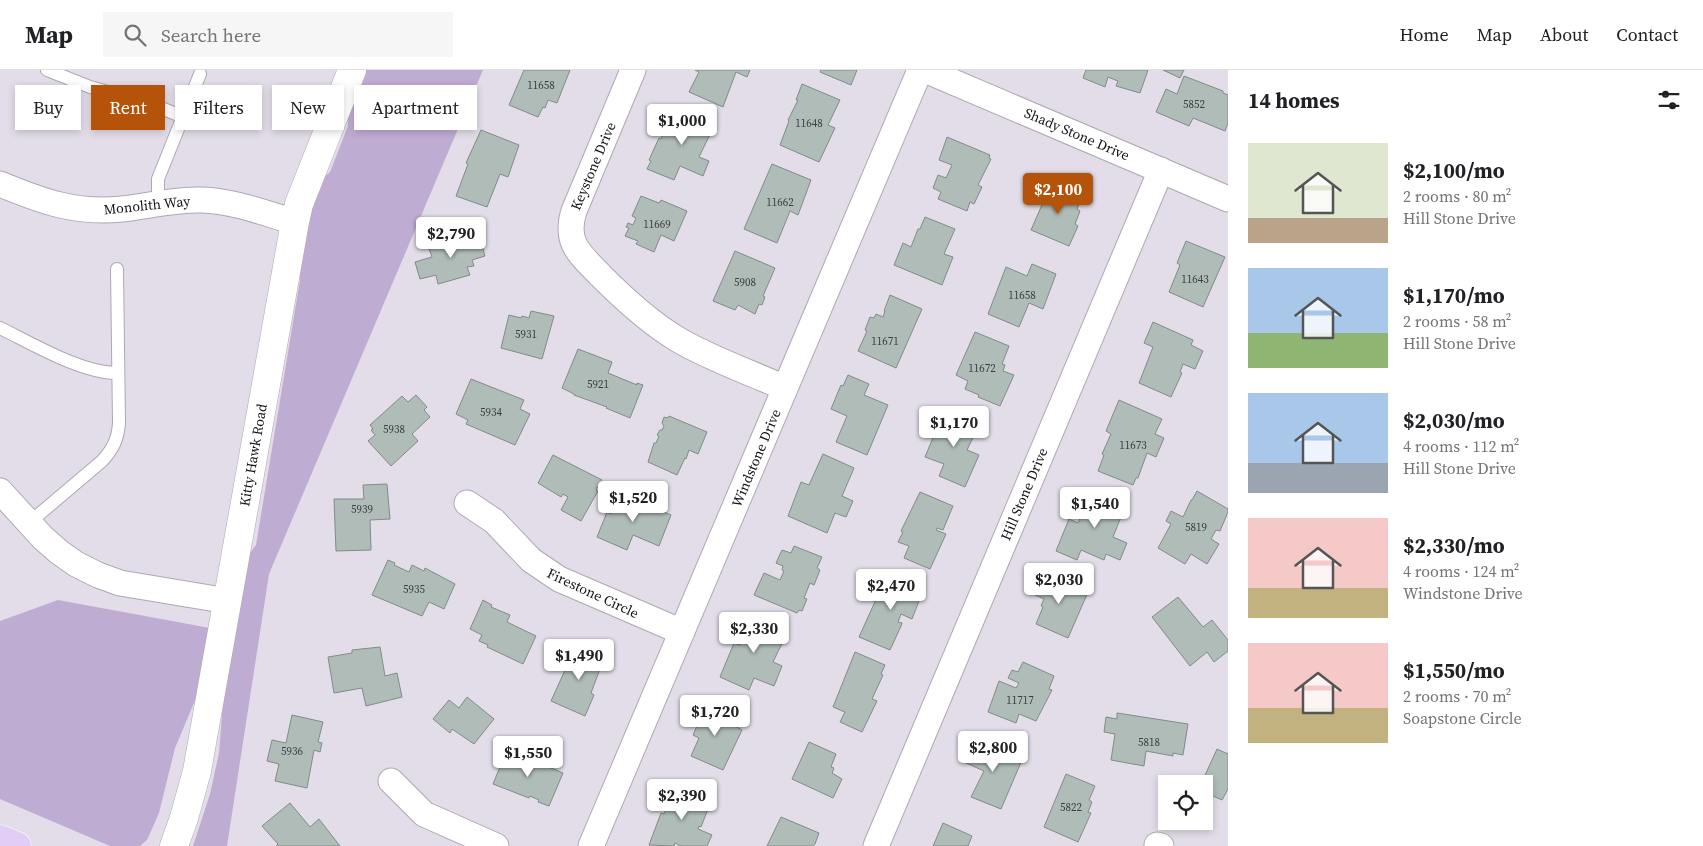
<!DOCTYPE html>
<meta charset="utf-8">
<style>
:root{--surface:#fff;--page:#f6f6f6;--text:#202124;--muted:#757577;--line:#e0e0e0;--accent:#b45309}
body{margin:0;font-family:"Source Serif 4",serif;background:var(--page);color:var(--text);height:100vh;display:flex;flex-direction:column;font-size:19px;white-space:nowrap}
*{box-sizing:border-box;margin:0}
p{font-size:16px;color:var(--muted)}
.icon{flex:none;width:28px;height:28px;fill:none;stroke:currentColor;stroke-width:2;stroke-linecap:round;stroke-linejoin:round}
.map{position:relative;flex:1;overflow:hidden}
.details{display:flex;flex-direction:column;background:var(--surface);width:475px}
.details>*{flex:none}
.top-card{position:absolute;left:15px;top:15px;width:475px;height:45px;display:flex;gap:10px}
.tools{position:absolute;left:1158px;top:705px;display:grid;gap:10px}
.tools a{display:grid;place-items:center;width:55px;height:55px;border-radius:0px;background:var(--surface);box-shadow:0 2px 8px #0003;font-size:25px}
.price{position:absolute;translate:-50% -42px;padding:0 11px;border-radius:5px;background:#fff;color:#222;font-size:16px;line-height:32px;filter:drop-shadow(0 1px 2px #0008)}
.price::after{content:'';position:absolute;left:50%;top:30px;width:15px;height:11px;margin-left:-8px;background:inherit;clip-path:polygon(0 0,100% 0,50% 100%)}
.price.current{background:var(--accent);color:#fff}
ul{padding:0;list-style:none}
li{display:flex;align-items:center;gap:15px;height:125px;padding:0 20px}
li span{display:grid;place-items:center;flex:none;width:140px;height:100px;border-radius:0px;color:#555}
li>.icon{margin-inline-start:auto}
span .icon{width:60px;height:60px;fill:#fffc;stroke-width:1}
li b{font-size:21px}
h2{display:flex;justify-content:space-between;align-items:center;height:60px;padding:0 20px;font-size:21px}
.chip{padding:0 18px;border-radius:0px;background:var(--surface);box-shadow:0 2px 8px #0003;font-size:18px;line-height:45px}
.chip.current{background:var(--accent);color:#fff}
header{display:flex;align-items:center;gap:30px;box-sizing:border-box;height:70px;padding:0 25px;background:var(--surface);border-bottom:1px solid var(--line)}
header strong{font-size:24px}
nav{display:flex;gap:28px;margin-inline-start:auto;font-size:18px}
.search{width:350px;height:45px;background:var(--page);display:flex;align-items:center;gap:12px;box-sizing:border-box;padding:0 18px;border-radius:0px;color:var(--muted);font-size:19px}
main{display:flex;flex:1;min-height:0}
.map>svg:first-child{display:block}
.green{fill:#bfacd3}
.building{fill:#afbcb7;stroke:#808c87}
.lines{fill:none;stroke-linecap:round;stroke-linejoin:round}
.service-casing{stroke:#ada8b3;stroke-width:14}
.minor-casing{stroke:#ada8b3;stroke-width:27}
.tertiary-casing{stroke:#ada8b3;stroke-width:29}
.primary-casing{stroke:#fff;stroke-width:29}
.service{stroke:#fff;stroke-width:12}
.minor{stroke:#fff;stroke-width:25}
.tertiary{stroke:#fff;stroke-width:28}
.primary{stroke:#e1cdf5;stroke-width:28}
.labels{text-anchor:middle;stroke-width:4;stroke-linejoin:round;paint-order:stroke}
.number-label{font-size:11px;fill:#3c3d3f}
.street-label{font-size:14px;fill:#151317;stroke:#fff}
</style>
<header>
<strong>Map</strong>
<div class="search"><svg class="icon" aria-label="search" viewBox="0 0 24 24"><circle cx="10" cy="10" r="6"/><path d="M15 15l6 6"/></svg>Search here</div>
<nav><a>Home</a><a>Map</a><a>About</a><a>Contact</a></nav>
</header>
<main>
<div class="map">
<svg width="1228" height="776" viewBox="0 0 1228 776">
<rect width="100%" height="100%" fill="#e2dde8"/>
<path class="green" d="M366 0H483L269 504 227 776H193L210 724 219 683 224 620 247 487 256 475 300 210 297 198 308 144 321 110 330 102 348 56 347 44Z
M58 530 210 558 202 614 175 678 159 743 147 770 140 776H110L0 729V551Z"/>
<path class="building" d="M524 0H570L557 33 548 30 545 38 543 37 538 47 509 35Z
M695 0H750L747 7 736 2 723 37 689 22 699 2Z
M821 0H857L851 15 820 2Z
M1086 0H1148L1140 23 1116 16 1118 11 1108 7 1105 17 1083 8Z
M1163 0H1184L1180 8Z
M1184 6 1223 21V23L1228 25V53L1225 61 1193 48 1189 56 1156 42 1166 19 1177 24Z
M802 14 840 30 828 55 835 58 819 92 780 75 789 51 788 50 798 30H796Z
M681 38 716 52 699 87 709 91 703 106 680 96 674 110 647 99 651 91 649 90 659 68 661 69 666 56 672 59Z
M481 60 519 75 508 107 500 104 487 137 456 126 468 94 466 93Z
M947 67 990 85 989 88 991 89 978 115 982 117 974 134 970 132 967 141 938 129 941 122 933 118 938 105 946 108 952 95 939 90Z
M772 94 811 110 798 145 790 141 777 173 744 159Z
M1051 114 1082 127 1077 139 1080 141 1075 154 1078 156 1069 176 1031 160Z
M641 126 659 133 661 130 687 141 674 171 661 165 654 182 636 174 638 171 625 166 629 158 626 157 628 153 633 155 636 148 632 146Z
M925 147 955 159 944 184 953 187 942 215 894 195 903 173 911 177 918 159H920Z
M478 162 485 186 472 190 474 196 467 197 470 205 438 214 436 205 420 209 415 192 432 187 428 176Z
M1186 171 1225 187 1203 237 1169 222 1180 195 1177 193Z
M735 181 775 198 763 226 765 227 762 235 759 234 755 244 738 235 735 240 713 231Z
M1032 194 1056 204 1043 239 1029 233 1019 257 988 244 1006 197 1027 206Z
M890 225 922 239 896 298 858 281 867 261 865 260 870 247 874 248 876 244 883 247 885 241H884Z
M531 241 554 246 542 289 501 278 509 245 521 248 522 246 529 248Z
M1153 252 1193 270 1191 275 1203 281 1195 299 1183 294 1180 302 1182 303 1171 327 1139 313 1153 277 1144 273Z
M975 262 1009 276 1002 294 1005 295 1003 301 1014 305 1000 336 978 327 979 325 965 319 968 311 956 305Z
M578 279 612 292 608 303 637 315V313L643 315 630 348 606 338 607 337 574 325V324L562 318Z
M848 305 869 314 864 325 888 335 867 385 836 372 847 346 831 339 841 315 843 316Z
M471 309 524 330 520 339 530 344 515 375 466 354 468 350 456 344Z
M416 325 427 337 424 340 430 347 412 364 418 371 391 396 368 371 375 365 371 360 373 359 370 355 402 326 408 332Z
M1119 330 1162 349 1155 364 1164 368 1156 387 1147 383 1138 408H1136L1133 415 1098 401 1104 385 1102 384 1111 364 1106 361Z
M944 341 979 355 967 380 979 385 965 417 939 406 944 394 925 387Z
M669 346 707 362 698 384 689 380 686 389 685 388 677 405 648 392 654 373H656L659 366 657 365 660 360H662L664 356 662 353 664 347 667 348Z
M823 384 854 398 842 426 853 431 846 447 835 443 827 463 788 446 801 412 809 415Z
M553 385 602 410 596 420 598 421 581 451 561 440 568 427 563 424 561 427 538 413Z
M387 414 390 449 370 450 371 480 336 481 334 429H364L363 415Z
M1096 419 1127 432 1113 467 1127 473 1120 490 1106 484 1104 490 1081 480 1077 490 1056 481 1069 449 1078 453 1087 433 1089 434Z
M1197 421 1228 439V442L1220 461 1216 460 1211 469 1219 474 1207 494 1191 484 1185 494 1158 478 1171 454 1166 451 1171 441 1183 447 1191 430H1192Z
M920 422 953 436 943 460 937 458 936 460 946 464 930 499 904 488 909 476 898 472 903 462 901 461Z
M619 424 671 445 659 476 633 465 627 480 597 467 607 442 611 444Z
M794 476 822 487 817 498 820 500 814 515 810 513 804 528 807 529 802 541 799 540 797 543 754 525 764 503 780 510 784 501 782 500 783 496 776 493 782 480 791 483Z
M388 490 395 493 394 495 409 502 412 495 424 501 425 498 455 514 444 539 429 532 422 546 372 525Z
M888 503 924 518 912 549 901 544 898 552 902 553 901 556 890 580 859 567Z
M1044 503 1088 522 1068 568 1036 554 1043 537 1041 536 1044 529 1035 525Z
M1178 527 1203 557 1212 550 1228 570V581L1214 592 1207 582 1190 596 1152 547Z
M483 530 492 535 491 537 510 545 507 552 536 566 523 594 487 577 488 575 479 571 482 565 470 559Z
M744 545 787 563 773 592 782 596 774 616 754 608 749 620 720 607 734 573 740 575 742 571 734 568Z
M576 576 604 588 591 623 594 625 585 646 551 631Z
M380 577 385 606 397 603 402 627 366 636 362 618 334 623 328 587 352 583V580Z
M855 582 885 595 881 604 883 605 872 629 877 631 862 662 840 652 845 642 833 637Z
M1023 592 1054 606 1049 619 1052 620 1036 651 1019 644 1016 653 988 642 999 611 1016 618 1019 613 1008 608 1012 600 1018 602Z
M467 627 494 649 474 674 452 659 450 663 433 649 449 630 459 638Z
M707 633 730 643 727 651 742 660 723 700 691 686 699 668 693 665Z
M1117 643 1188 654 1183 685 1173 683V686L1146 681 1144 696 1111 690 1115 664 1104 662 1106 647 1117 649Z
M292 645 323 652 318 672 322 673 320 682 314 680 307 718 275 711 279 694 267 691 272 670 286 673Z
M974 670 1022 690 1001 739 971 727 984 701 964 692Z
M809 672 836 684 831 697 834 698 832 703 842 709 833 728 792 709Z
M1217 679 1228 684V719L1222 730 1204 722V714H1201Z
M507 680 563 703 549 736 538 732 539 730 530 726 529 728 493 714Z
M1066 704 1095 716 1089 730 1092 732 1088 742 1091 743 1078 772 1044 757Z
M673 715 711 731 701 757 699 756 698 759 712 765 707 776H681L675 773 674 776 649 775 661 743 664 744 669 732 666 731Z
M290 733 310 757 319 749 340 776H276L278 774 262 756Z
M781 747 819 763 815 774 813 776H767Z
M943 753 972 766 968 776H933Z"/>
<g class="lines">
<defs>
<path id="service" d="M47 0 90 17 154 35 183 47
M158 133V109L200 4
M0 258C33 274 83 304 118 303
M30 452 102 391C113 379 118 369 119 353L117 199"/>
<path id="minor" d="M633 0 574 141C564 173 580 184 601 206 624 229 649 252 677 269 711 289 749 302 785 318
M925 0 1228 129
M0 114C41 131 76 144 122 139 149 136 175 129 202 130 234 131 264 143 295 152
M0 421 43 468 59 482 76 494 98 505 120 513 228 531
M467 433 494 451 531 490 559 509 682 562
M391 711 424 744 496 776
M1157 775 1161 776
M591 776 920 0
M876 776 1161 100"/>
<path id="tertiary" d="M174 776 184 748 197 701 295 152 299 134 352 0"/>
<path id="primary" d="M0 769 17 776"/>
</defs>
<use href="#service" class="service-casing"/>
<use href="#minor" class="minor-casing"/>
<use href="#tertiary" class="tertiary-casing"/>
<use href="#primary" class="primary-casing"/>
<use href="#service" class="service"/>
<use href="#minor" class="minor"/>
<use href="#tertiary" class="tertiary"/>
<use href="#primary" class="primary"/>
</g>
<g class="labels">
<g class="number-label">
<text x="541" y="19">11658</text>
<text x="1194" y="38">5852</text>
<text x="809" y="57">11648</text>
<text x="780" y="136">11662</text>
<text x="657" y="158">11669</text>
<text x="1195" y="213">11643</text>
<text x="745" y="216">5908</text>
<text x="1022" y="229">11658</text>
<text x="526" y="268">5931</text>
<text x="885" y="275">11671</text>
<text x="982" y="302">11672</text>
<text x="598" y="318">5921</text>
<text x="491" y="346">5934</text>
<text x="394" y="363">5938</text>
<text x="1133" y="379">11673</text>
<text x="362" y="443">5939</text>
<text x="1196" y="461">5819</text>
<text x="414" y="523">5935</text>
<text x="1020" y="634">11717</text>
<text x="1149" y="676">5818</text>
<text x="292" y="685">5936</text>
<text x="1071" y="741">5822</text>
</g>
<g class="street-label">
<text transform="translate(1077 64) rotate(23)" y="5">Shady Stone Drive</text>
<text transform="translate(593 96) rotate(-67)" y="5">Keystone Drive</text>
<text transform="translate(147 135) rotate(-6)" y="5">Monolith Way</text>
<text transform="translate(253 385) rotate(-80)" y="5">Kitty Hawk Road</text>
<text transform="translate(756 388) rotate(-67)" y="5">Windstone Drive</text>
<text transform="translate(1024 424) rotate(-67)" y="5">Hill Stone Drive</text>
<text transform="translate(593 523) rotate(25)" y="5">Firestone Circle</text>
</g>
</g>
</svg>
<div class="tools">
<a><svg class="icon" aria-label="locate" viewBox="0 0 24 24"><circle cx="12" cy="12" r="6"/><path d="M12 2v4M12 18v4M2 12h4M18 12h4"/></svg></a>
</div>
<b class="price" style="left:682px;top:76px">$1,000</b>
<b class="price current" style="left:1058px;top:145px">$2,100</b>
<b class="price" style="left:451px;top:189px">$2,790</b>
<b class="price" style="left:954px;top:378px">$1,170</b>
<b class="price" style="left:633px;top:453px">$1,520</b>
<b class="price" style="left:1095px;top:459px">$1,540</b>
<b class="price" style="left:1059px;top:535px">$2,030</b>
<b class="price" style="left:891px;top:541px">$2,470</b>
<b class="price" style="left:754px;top:584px">$2,330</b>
<b class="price" style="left:579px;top:611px">$1,490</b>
<b class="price" style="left:715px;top:667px">$1,720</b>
<b class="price" style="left:993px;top:703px">$2,800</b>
<b class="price" style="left:528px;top:708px">$1,550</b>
<b class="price" style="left:682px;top:751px">$2,390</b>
<div class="top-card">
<a class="chip">Buy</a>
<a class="chip current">Rent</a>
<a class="chip">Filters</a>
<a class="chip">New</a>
<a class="chip">Apartment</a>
</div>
</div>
<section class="details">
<h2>14 homes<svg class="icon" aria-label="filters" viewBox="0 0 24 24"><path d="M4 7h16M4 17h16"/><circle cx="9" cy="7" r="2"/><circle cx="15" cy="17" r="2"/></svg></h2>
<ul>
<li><span style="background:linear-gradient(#dfe7d0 75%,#b9a48a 0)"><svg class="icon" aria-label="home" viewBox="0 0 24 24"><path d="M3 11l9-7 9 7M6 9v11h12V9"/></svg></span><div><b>$2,100/mo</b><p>2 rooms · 80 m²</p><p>Hill Stone Drive</p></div></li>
<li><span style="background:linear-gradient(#a9c7e8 65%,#8fb573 0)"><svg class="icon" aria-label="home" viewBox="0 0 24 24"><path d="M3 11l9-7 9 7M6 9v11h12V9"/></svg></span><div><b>$1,170/mo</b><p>2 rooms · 58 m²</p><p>Hill Stone Drive</p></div></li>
<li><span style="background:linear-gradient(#a9c7e8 70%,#9aa5b1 0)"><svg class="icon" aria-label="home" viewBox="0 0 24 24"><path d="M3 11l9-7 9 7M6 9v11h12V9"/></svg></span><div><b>$2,030/mo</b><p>4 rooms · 112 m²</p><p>Hill Stone Drive</p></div></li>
<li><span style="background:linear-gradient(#f6c9c9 70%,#c2b280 0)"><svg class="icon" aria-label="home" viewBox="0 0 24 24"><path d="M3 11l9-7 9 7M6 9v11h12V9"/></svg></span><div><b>$2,330/mo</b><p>4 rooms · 124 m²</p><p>Windstone Drive</p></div></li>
<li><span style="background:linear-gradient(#f6c9c9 65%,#c2b280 0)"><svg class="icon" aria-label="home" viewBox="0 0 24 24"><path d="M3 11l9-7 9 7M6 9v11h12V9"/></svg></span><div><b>$1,550/mo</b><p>2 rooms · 70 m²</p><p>Soapstone Circle</p></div></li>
</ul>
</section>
</main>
